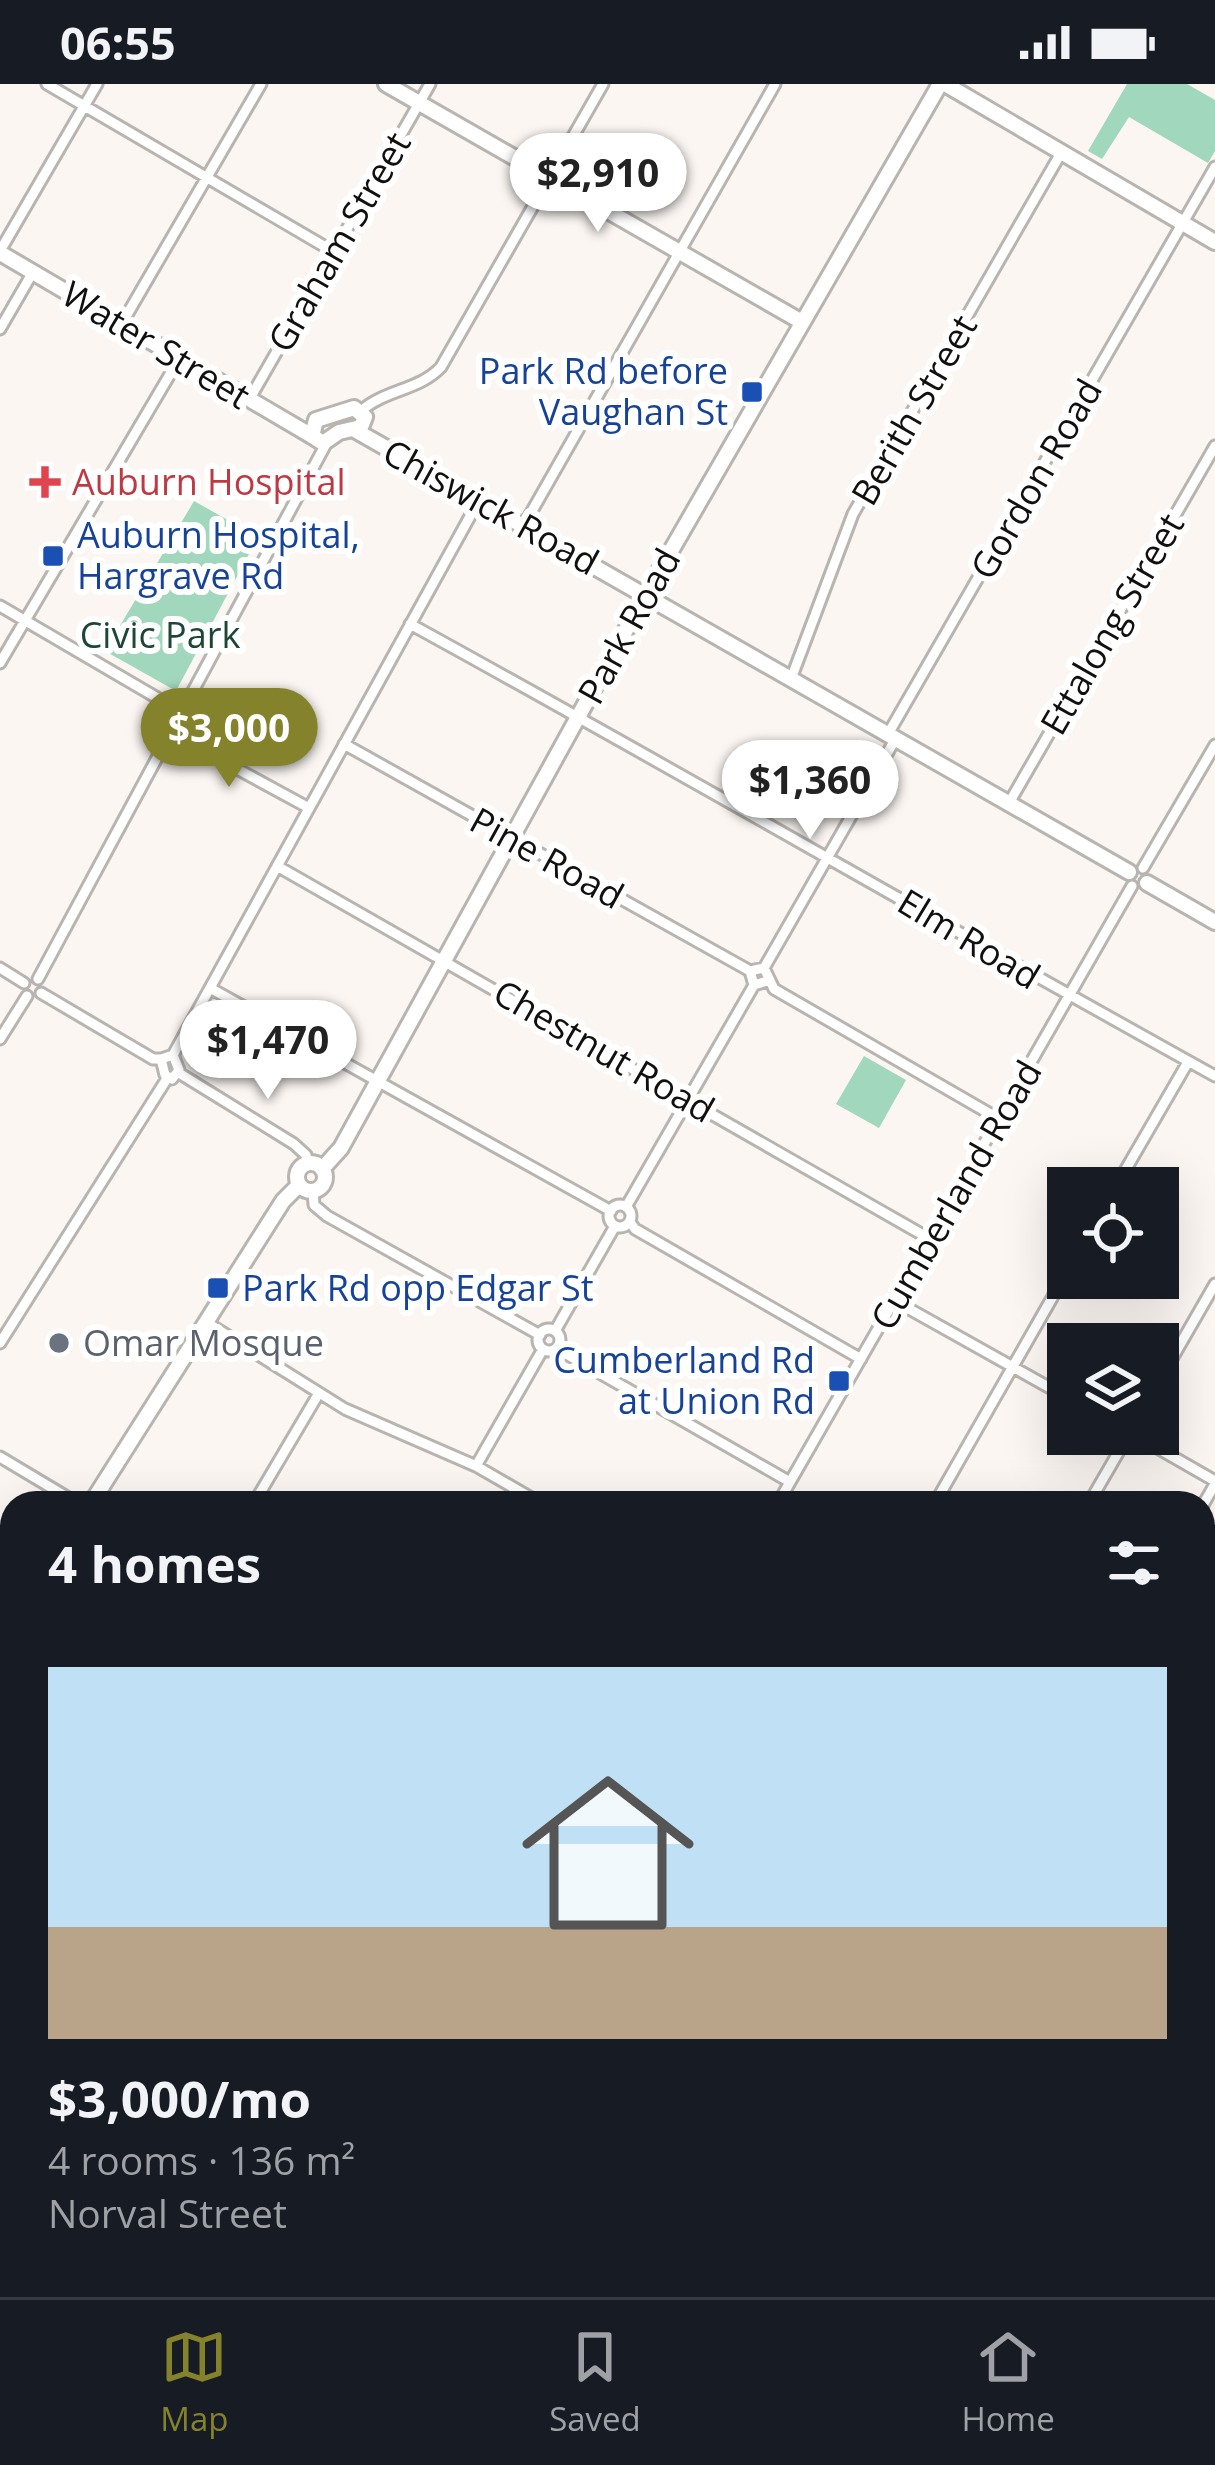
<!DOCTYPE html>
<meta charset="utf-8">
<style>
:root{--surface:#171b24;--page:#20242c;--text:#f1f3f6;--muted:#9ea1a6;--line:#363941;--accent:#84822a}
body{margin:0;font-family:"Open Sans",sans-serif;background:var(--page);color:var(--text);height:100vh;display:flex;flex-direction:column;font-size:45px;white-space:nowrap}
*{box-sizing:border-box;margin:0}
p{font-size:39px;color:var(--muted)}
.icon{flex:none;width:66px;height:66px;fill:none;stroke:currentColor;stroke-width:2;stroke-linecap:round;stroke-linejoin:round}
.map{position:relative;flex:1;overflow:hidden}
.drawer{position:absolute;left:0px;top:1407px;width:1215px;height:807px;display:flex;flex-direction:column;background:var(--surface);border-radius:36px 36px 0 0;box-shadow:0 12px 48px #0002}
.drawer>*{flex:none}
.buttons{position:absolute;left:1047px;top:1083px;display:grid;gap:24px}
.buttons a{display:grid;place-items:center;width:132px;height:132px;border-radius:0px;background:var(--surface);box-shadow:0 12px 48px #0002;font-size:60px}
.price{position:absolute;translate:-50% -102px;padding:0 27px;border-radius:42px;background:#fff;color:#222;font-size:39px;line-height:78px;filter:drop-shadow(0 3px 6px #0008)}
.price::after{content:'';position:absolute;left:50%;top:72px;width:36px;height:27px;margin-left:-18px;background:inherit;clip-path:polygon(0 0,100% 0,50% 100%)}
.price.current{background:var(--accent);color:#fff}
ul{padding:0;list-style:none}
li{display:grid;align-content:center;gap:24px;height:636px;padding:0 48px}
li+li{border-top:3px solid var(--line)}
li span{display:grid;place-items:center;height:372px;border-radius:0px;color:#555}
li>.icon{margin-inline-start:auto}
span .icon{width:216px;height:216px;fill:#fffc;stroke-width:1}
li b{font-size:51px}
h2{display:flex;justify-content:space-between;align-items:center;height:144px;padding:0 48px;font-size:51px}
.status{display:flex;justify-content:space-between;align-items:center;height:84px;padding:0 60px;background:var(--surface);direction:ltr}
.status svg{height:33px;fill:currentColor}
.menu{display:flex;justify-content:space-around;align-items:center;height:168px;border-top:3px solid var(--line);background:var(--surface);font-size:33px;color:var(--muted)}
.menu a{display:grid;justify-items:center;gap:6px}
.menu .current{color:var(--accent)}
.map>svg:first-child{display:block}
.green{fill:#a0d7bd}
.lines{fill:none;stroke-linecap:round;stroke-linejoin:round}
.street-casing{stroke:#b8b4b0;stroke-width:15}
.secondary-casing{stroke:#b8b4b0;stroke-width:20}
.street{stroke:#fff;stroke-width:9}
.secondary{stroke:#fff;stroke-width:14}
.transit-dot{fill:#1a4fb4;stroke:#fff;stroke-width:4.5}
.health-dot{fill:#e0444e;stroke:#fff;stroke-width:4.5}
.worship-dot{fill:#6b7280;stroke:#fff;stroke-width:4.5}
.labels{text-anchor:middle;stroke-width:12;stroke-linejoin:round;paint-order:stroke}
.street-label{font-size:36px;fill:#12100f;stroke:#fff}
.transit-label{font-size:36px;fill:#164399;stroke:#fff;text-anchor:end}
.health-label{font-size:36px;fill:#be3a42;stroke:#fff;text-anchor:start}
.park-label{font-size:36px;fill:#1e4636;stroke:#fff}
.worship-label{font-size:36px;fill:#5b616d;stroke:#fff;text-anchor:start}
</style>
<div class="status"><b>06:55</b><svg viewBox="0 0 49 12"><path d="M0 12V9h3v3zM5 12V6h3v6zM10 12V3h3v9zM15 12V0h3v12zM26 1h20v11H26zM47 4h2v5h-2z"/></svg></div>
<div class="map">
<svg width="1215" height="2213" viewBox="0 0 1215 2213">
<rect width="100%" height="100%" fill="#fbf6f2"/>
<path class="green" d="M1127 0H1187L1215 16V67L1208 79 1129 33 1102 75 1088 67Z
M194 417 258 453 176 607 105 567Z
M864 972 906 996 879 1044 836 1020Z"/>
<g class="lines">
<defs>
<path id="street" d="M47 0 334 168
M0 167 97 0
M121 241 261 0
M0 245 33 188
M249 316 430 0
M361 327C384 306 420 306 441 283L603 0
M524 441 775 0
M0 522 183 629
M410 540C680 688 946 843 1215 992
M0 579 179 275
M791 595 853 430 1061 69
M171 649 309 724
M888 650 1215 83
M344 660 750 887
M1009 719 1215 362
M277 782 930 1155
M1143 784 1215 661
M0 884 24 899
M764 884 896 654
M38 895 327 358
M767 897 754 901 750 887 764 884 774 905 999 1035
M210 904 611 1127
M41 909 153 975H161
M0 955 27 912
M173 971 179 986 172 995 165 991 161 975 173 971 479 416
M179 989 294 1060 306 1071 308 1080
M1115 1104 1188 978
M313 1107 314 1121 327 1132 540 1251
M609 1132a11 11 0 1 1 22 0a11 11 0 1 1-22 0Z
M626 1123 754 901
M630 1138 635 1145 861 1275
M895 1217 1068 1314
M206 1238 345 1325 476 1382 540 1419
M538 1256a11 11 0 1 1 22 0a11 11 0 1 1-22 0Z
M555 1247 615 1142
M0 1259 168 993
M559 1262 563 1268 790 1398
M1158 1299 1215 1200
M1133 1350 1215 1397
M0 1373 77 1419
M476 1382 543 1265
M254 1419 319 1309
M778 1419 1132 802
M935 1419 1068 1186
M1089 1419 1129 1350
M1203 1421 1215 1400
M0 1790 12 1797
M1203 1801 1215 1807
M0 1862 12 1841
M1203 1961 1215 1968
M0 2014 12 2021
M1203 2125 1215 2132
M326 2202 345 2213
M765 2202 785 2213
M1052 2202 1071 2213
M64 2207 75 2213
M467 2213 473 2202"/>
<path id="secondary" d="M386 0 802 238
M945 0 1215 158
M0 169 312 352
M354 324 365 333 361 343 339 348 323 359 312 352 316 336Z
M353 345 1129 788
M1147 799 1215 838
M297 1093a14 14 0 1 1 28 0a14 14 0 1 1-28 0Z
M322 1085 341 1064 638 524 940 0
M92 1418 283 1117 299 1101
M0 1564 12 1545
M1203 1765 1215 1744
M946 2213 952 2202"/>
</defs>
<use href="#street" class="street-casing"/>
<use href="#secondary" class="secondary-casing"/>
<use href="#street" class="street"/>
<use href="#secondary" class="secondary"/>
</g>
<g class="transit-dot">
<rect x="740" y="296" width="24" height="24" rx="6"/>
<rect x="41" y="460" width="24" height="24" rx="6"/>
<rect x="206" y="1192" width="24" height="24" rx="6"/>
<rect x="827" y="1285" width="24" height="24" rx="6"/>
</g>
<path class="health-dot" d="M39 380h12v12h12v12h-12v12h-12v-12h-12v-12h12z"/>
<circle class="worship-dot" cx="59" cy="1259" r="12"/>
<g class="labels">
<g class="street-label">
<text transform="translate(339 158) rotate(-60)" y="13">Graham Street</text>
<text transform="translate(156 261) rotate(31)" y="13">Water Street</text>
<text transform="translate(914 326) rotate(-60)" y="13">Berith Street</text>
<text transform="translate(1036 395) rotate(-60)" y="13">Gordon Road</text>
<text transform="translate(491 423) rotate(29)" y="13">Chiswick Road</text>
<text transform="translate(1112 540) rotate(-60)" y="13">Ettalong Street</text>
<text transform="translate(629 542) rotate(-61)" y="13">Park Road</text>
<text transform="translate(547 774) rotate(29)" y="13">Pine Road</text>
<text transform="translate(969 855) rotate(31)" y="13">Elm Road</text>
<text transform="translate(604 967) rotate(30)" y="13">Chestnut Road</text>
<text transform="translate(956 1111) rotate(-60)" y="13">Cumberland Road</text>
</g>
<g class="transit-label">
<text x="728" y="300">Park Rd before<tspan x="728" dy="41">Vaughan St</tspan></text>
<text x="77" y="464" text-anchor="start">Auburn Hospital,<tspan x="77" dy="41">Hargrave Rd</tspan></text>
<text x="242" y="1217" text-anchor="start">Park Rd opp Edgar St</text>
<text x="815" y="1289">Cumberland Rd<tspan x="815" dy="41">at Union Rd</tspan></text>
</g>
<g class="health-label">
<text x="72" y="411">Auburn Hospital</text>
</g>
<g class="park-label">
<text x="160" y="564">Civic Park</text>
</g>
<g class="worship-label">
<text x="83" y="1272">Omar Mosque</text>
</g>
</g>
</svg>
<div class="buttons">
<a><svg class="icon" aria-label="locate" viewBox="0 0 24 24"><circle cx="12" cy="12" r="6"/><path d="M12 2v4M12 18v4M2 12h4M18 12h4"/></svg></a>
<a><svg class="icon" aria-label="layers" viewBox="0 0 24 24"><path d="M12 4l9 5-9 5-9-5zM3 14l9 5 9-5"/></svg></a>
</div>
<b class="price" style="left:598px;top:151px">$2,910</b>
<b class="price current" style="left:229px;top:706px">$3,000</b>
<b class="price" style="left:810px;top:758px">$1,360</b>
<b class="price" style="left:268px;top:1018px">$1,470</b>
<section class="drawer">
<h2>4 homes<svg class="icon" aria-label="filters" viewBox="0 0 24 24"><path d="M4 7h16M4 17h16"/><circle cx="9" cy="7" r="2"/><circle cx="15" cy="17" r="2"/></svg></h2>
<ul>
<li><span style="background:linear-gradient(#bfe0f5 70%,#b9a48a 0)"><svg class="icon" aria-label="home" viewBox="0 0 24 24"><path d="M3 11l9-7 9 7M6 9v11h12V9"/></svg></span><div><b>$3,000/mo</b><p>4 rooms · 136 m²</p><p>Norval Street</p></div></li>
</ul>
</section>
</div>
<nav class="menu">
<a class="current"><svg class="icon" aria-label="map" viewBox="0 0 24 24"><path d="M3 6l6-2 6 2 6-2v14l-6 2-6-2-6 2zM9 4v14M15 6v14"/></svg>Map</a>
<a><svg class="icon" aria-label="saved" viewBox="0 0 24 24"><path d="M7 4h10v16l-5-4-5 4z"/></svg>Saved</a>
<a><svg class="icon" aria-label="home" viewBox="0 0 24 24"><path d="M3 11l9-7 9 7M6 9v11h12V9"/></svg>Home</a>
</nav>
